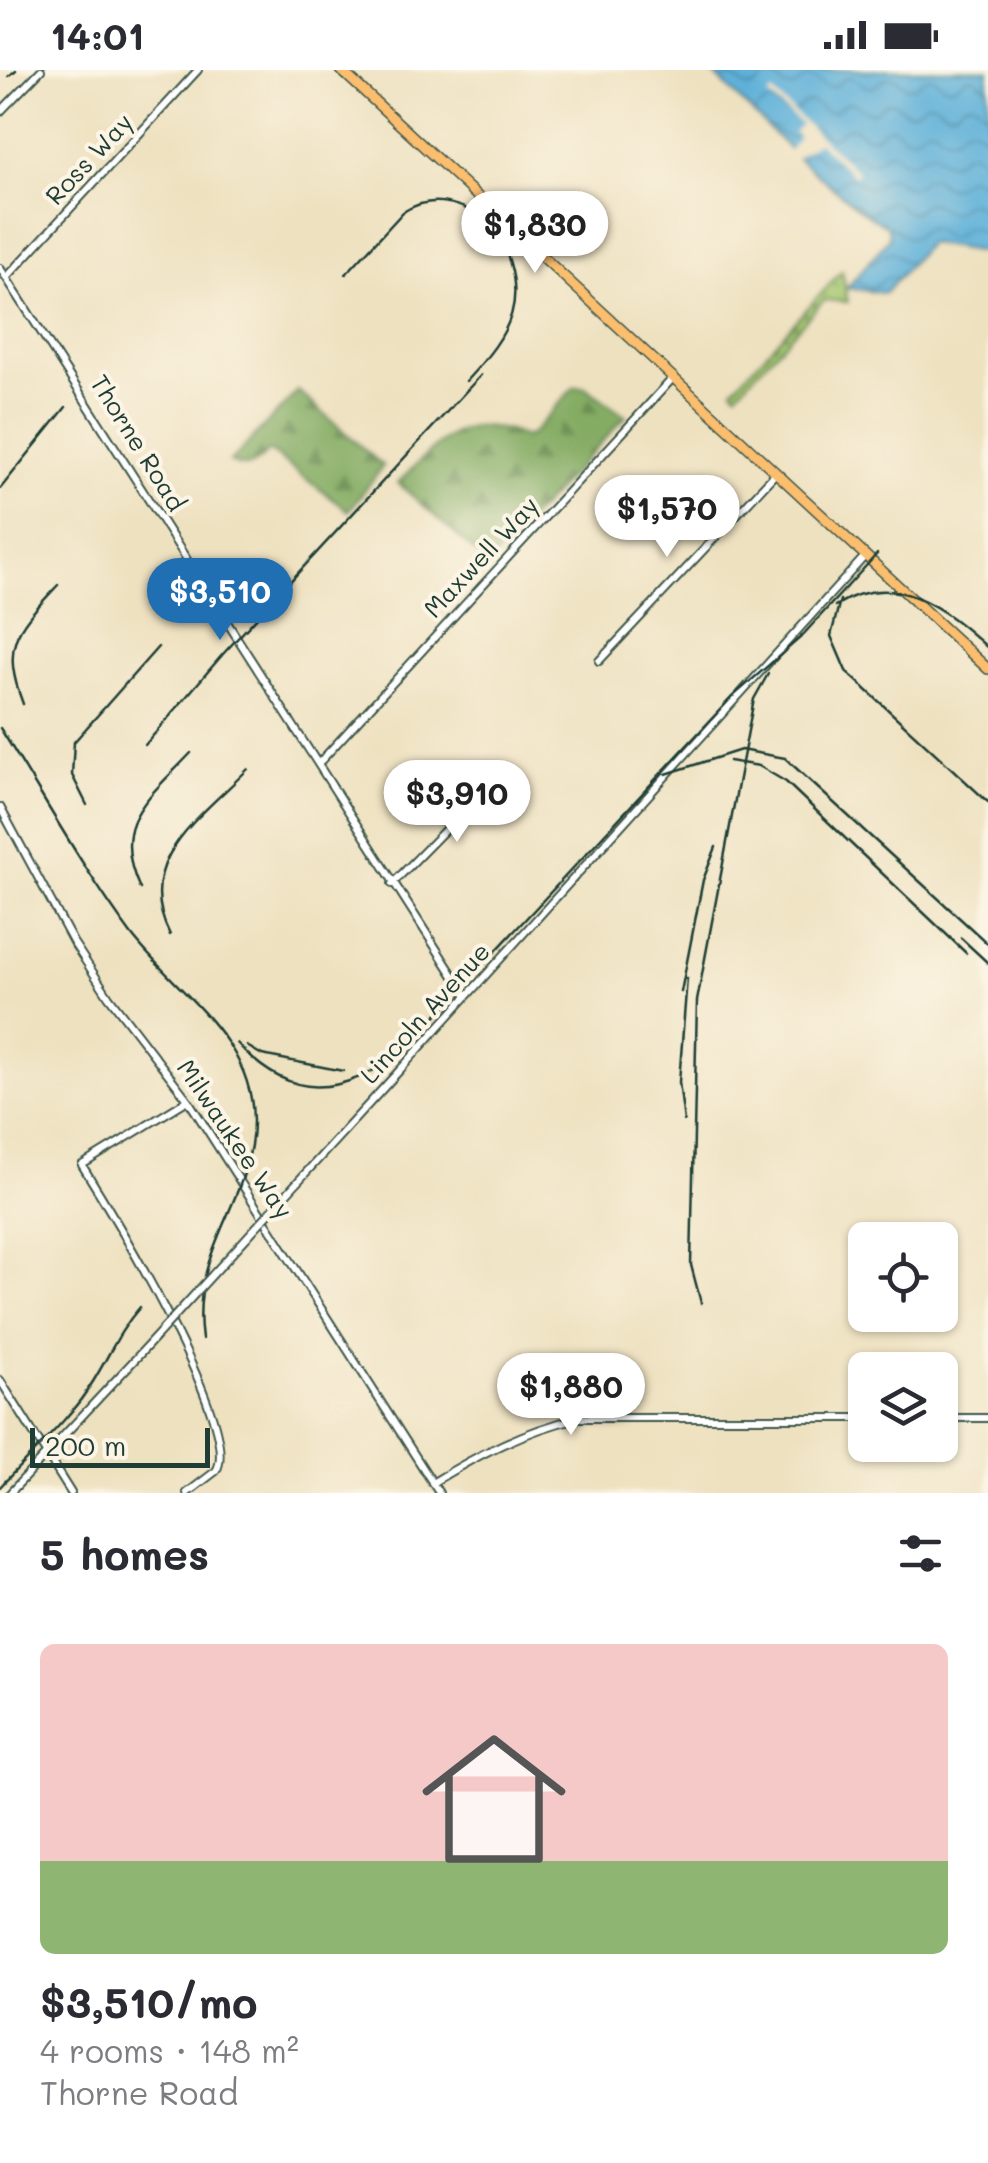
<!DOCTYPE html>
<meta charset="utf-8">
<style>
:root{--surface:#fff;--page:#f7f7f7;--text:#2b2b33;--muted:#7c7c81;--line:#e1e1e2;--accent:#1f6fb2}
body{margin:0;font-family:Mali,sans-serif;background:var(--page);color:var(--text);height:100vh;display:flex;flex-direction:column;font-size:38px;white-space:nowrap}
*{box-sizing:border-box;margin:0}
p{font-size:32px;color:var(--muted)}
.icon{flex:none;width:55px;height:55px;fill:none;stroke:currentColor;stroke-width:2;stroke-linecap:round;stroke-linejoin:round}
.map{position:relative;height:1423px;overflow:hidden}
.drawer{display:flex;flex-direction:column;background:var(--surface);flex:1}
.drawer>*{flex:none}
.tools{position:absolute;left:848px;top:1152px;display:grid;gap:20px}
.tools a{display:grid;place-items:center;width:110px;height:110px;border-radius:15px;background:var(--surface);box-shadow:0 2px 8px #0004;font-size:50px}
.scale{position:absolute;left:30px;bottom:25px;width:180px;box-sizing:border-box;padding-left:10px;border:5px solid #1f3d34;border-top:0;font-size:28px;line-height:35px;white-space:nowrap;color:#1f3d34;-webkit-text-stroke:8px #fcf5e5;paint-order:stroke}
.price{position:absolute;translate:-50% -85px;padding:0 22px;border-radius:35px;background:#fff;color:#222;font-size:32px;line-height:65px;filter:drop-shadow(0 2px 5px #0008)}
.price::after{content:'';position:absolute;left:50%;top:60px;width:30px;height:22px;margin-left:-15px;background:inherit;clip-path:polygon(0 0,100% 0,50% 100%)}
.price.active{background:var(--accent);color:#fff}
ul{padding:0;list-style:none}
li{display:grid;align-content:center;gap:20px;height:530px;padding:0 40px}
li+li{border-top:2px solid var(--line)}
li span{display:grid;place-items:center;height:310px;border-radius:15px;color:#555}
li>.icon{margin-inline-start:auto}
span .icon{width:180px;height:180px;fill:#fffc;stroke-width:1}
li b{font-size:42px}
h2{display:flex;justify-content:space-between;align-items:center;height:120px;padding:0 40px;font-size:42px}
.status{display:flex;justify-content:space-between;align-items:center;height:70px;padding:0 50px;background:var(--surface);direction:ltr}
.status svg{height:28px;fill:currentColor}
.map>svg:first-child{display:block}
.forest{fill:url(#forest-firs);stroke:#52744c;stroke-width:2.5}
.park{fill:url(#park-dots);stroke:#628252;stroke-width:2.5}
.water{fill:url(#water-waves);stroke:#3e7786;stroke-width:2.5}
.pier{fill:#eee1c0}
.lines{fill:none;stroke-linecap:round;stroke-linejoin:round}
.minor-casing{stroke:#3e5649;stroke-width:10}
.major-casing{stroke:#3e5649;stroke-width:12}
.minor{stroke:#fff;stroke-width:6}
.major{stroke:#fbbd6e;stroke-width:9}
.rail{stroke:#1f3d34;stroke-width:2.5}
.minor-bridge-casing{stroke:#3e5649;stroke-width:10;stroke-linecap:butt}
.minor-bridge{stroke:#fff;stroke-width:6}
.labels{text-anchor:middle;stroke-width:8;stroke-linejoin:round;paint-order:stroke}
.street-label{font-size:25px;fill:#1f3d34;stroke:#fcf5e5}
</style>
<div class="status"><b>14:01</b><svg viewBox="0 0 49 12"><path d="M0 12V9h3v3zM5 12V6h3v6zM10 12V3h3v9zM15 12V0h3v12zM26 1h20v11H26zM47 4h2v5h-2z"/></svg></div>
<div class="map">
<svg width="988" height="1423" viewBox="0 0 988 1423">
<defs>
<pattern id="forest-firs" width="22" height="20" patternUnits="userSpaceOnUse" patternTransform="scale(2.5)"><rect width="22" height="20" fill="#84ac63"/><path d="M5 1l3.5 6h-7zM16 11l3.5 6h-7z" fill="#6b8d52"/></pattern>
<pattern id="park-dots" width="8" height="8" patternUnits="userSpaceOnUse" patternTransform="scale(2.5)"><rect width="8" height="8" fill="#a6c871"/><path d="M2 2h.1M6 6h.1" fill="none" stroke="#87a45e" stroke-width="1.8" stroke-linecap="round"/></pattern>
<pattern id="water-waves" width="16" height="10" patternUnits="userSpaceOnUse" patternTransform="scale(2.5)"><rect width="16" height="10" fill="#5eb1d9"/><path d="M0 5q4-4 8 0t8 0" fill="none" stroke="#4d91b1"/></pattern>
</defs>
<rect width="100%" height="100%" fill="#fcf5e5"/>
<filter id="ink" filterUnits="userSpaceOnUse"><feTurbulence type="fractalNoise" baseFrequency=".01" numOctaves="2"/><feDisplacementMap in="SourceGraphic" scale="20" xChannelSelector="R" yChannelSelector="G"/><feConvolveMatrix kernelMatrix="1 2 1 2 8 2 1 2 1" color-interpolation-filters="sRGB"/></filter>
<filter id="wash" filterUnits="userSpaceOnUse"><feTurbulence type="fractalNoise" baseFrequency=".0048" numOctaves="4" result="noise"/><feDisplacementMap in="SourceGraphic" scale="40" xChannelSelector="R" yChannelSelector="G"/><feGaussianBlur stdDeviation="2.25" result="paint"/><feColorMatrix in="noise" values="0 0 0 0 0 0 0 0 0 0 0 0 0 0 0 0 0 1.4 0 .05"/><feComposite in="paint" operator="in"/></filter>
<g filter="url(#wash)">
<rect width="100%" height="100%" fill="#eee1c0"/>
<path class="forest" d="M574 317H585L626 346 488 494 398 413C443 369 460 340 525 367L532 364Z
M298 321 383 396 349 441 269 381C255 394 250 401 230 392Z"/>
<path class="park" d="M842 201 848 232 824 230 737 323 733 319Z"/>
<path class="water" d="M710 0H988V183L928 173 885 223 847 218 889 168 888 157 861 141 800 90Z"/>
<path class="pier" d="M772 22 858 102 854 106 818 72 795 88 788 81 799 68 794 62 801 54 768 26Z"/>
</g>
<g filter="url(#ink)">
<g class="lines">
<defs>
<path id="minor" d="M0 42 41 0
M0 198 466 925
M8 206 198 0
M599 591 775 404
M318 694 673 308
M0 737 73 872 109 927 188 1030 439 1423
M392 814 495 709
M399 1001 866 485
M0 1310 71 1423
M940 1348H988
M432 1413C479 1384 524 1361 578 1348H865
M10 1423 140 1284
M187 1423 216 1401C244 1360 110 1140 82 1095L188 1030"/>
<path id="major" d="M341 0 988 599"/>
</defs>
<use href="#minor" class="minor-casing"/>
<use href="#major" class="major-casing"/>
<use href="#minor" class="minor"/>
<use href="#major" class="major"/>
<path class="rail" d="M9 6 16 0
M346 204 403 142C430 125 455 131 482 147
M466 311C512 261 530 231 499 165
M0 419 66 337
M840 530 831 566 846 601 988 732
M835 536C895 498 944 538 988 578
M23 634C0 573 17 559 58 515
M0 658C43 726 83 799 131 864 176 923 253 967 253 1051 253 1131 189 1179 202 1269
M145 675 223 584 481 305
M729 691 759 696 786 712 966 883
M666 704 741 680 785 688 988 874
M87 735 72 705 74 672 158 577
M140 819C109 752 148 729 191 683
M170 865C132 791 200 748 248 699
M961 868 988 893
M681 922 703 810 716 777
M237 973C290 1032 341 1027 402 982L731 628 801 567 877 484
M247 976 262 985 343 1001
M684 1051 679 1012 687 908
M701 1233 691 1195 697 931 754 629 768 604
M0 1417C31 1383 70 1350 94 1310 110 1284 119 1261 140 1237"/>
<defs>
<path id="minor-bridge" d="M140 1284 399 1001"/>
</defs>
<use href="#minor-bridge" class="minor-bridge-casing"/>
<use href="#minor-bridge" class="minor-bridge"/>
</g>
</g>
<g class="labels">
<g class="street-label">
<text transform="translate(89 89) rotate(-47)" y="9">Ross Way</text>
<text transform="translate(138 373) rotate(58)" y="9">Thorne Road</text>
<text transform="translate(481 487) rotate(-47)" y="9">Maxwell Way</text>
<text transform="translate(425 943) rotate(-48)" y="9">Lincoln Avenue</text>
<text transform="translate(235 1069) rotate(56)" y="9">Milwaukee Way</text>
</g>
</g>
</svg>
<div class="tools">
<a><svg class="icon" aria-label="locate" viewBox="0 0 24 24"><circle cx="12" cy="12" r="6"/><path d="M12 2v4M12 18v4M2 12h4M18 12h4"/></svg></a>
<a><svg class="icon" aria-label="layers" viewBox="0 0 24 24"><path d="M12 4l9 5-9 5-9-5zM3 14l9 5 9-5"/></svg></a>
</div>
<div class="scale">200 m</div>
<b class="price" style="left:535px;top:206px">$1,830</b>
<b class="price" style="left:667px;top:490px">$1,570</b>
<b class="price active" style="left:220px;top:573px">$3,510</b>
<b class="price" style="left:457px;top:775px">$3,910</b>
<b class="price" style="left:571px;top:1368px">$1,880</b>
</div>
<section class="drawer">
<h2>5 homes<svg class="icon" aria-label="filters" viewBox="0 0 24 24"><path d="M4 7h16M4 17h16"/><circle cx="9" cy="7" r="2"/><circle cx="15" cy="17" r="2"/></svg></h2>
<ul>
<li><span style="background:linear-gradient(#f6c9c9 70%,#8fb573 0)"><svg class="icon" aria-label="home" viewBox="0 0 24 24"><path d="M3 11l9-7 9 7M6 9v11h12V9"/></svg></span><div><b>$3,510/mo</b><p>4 rooms · 148 m²</p><p>Thorne Road</p></div></li>
</ul>
</section>
